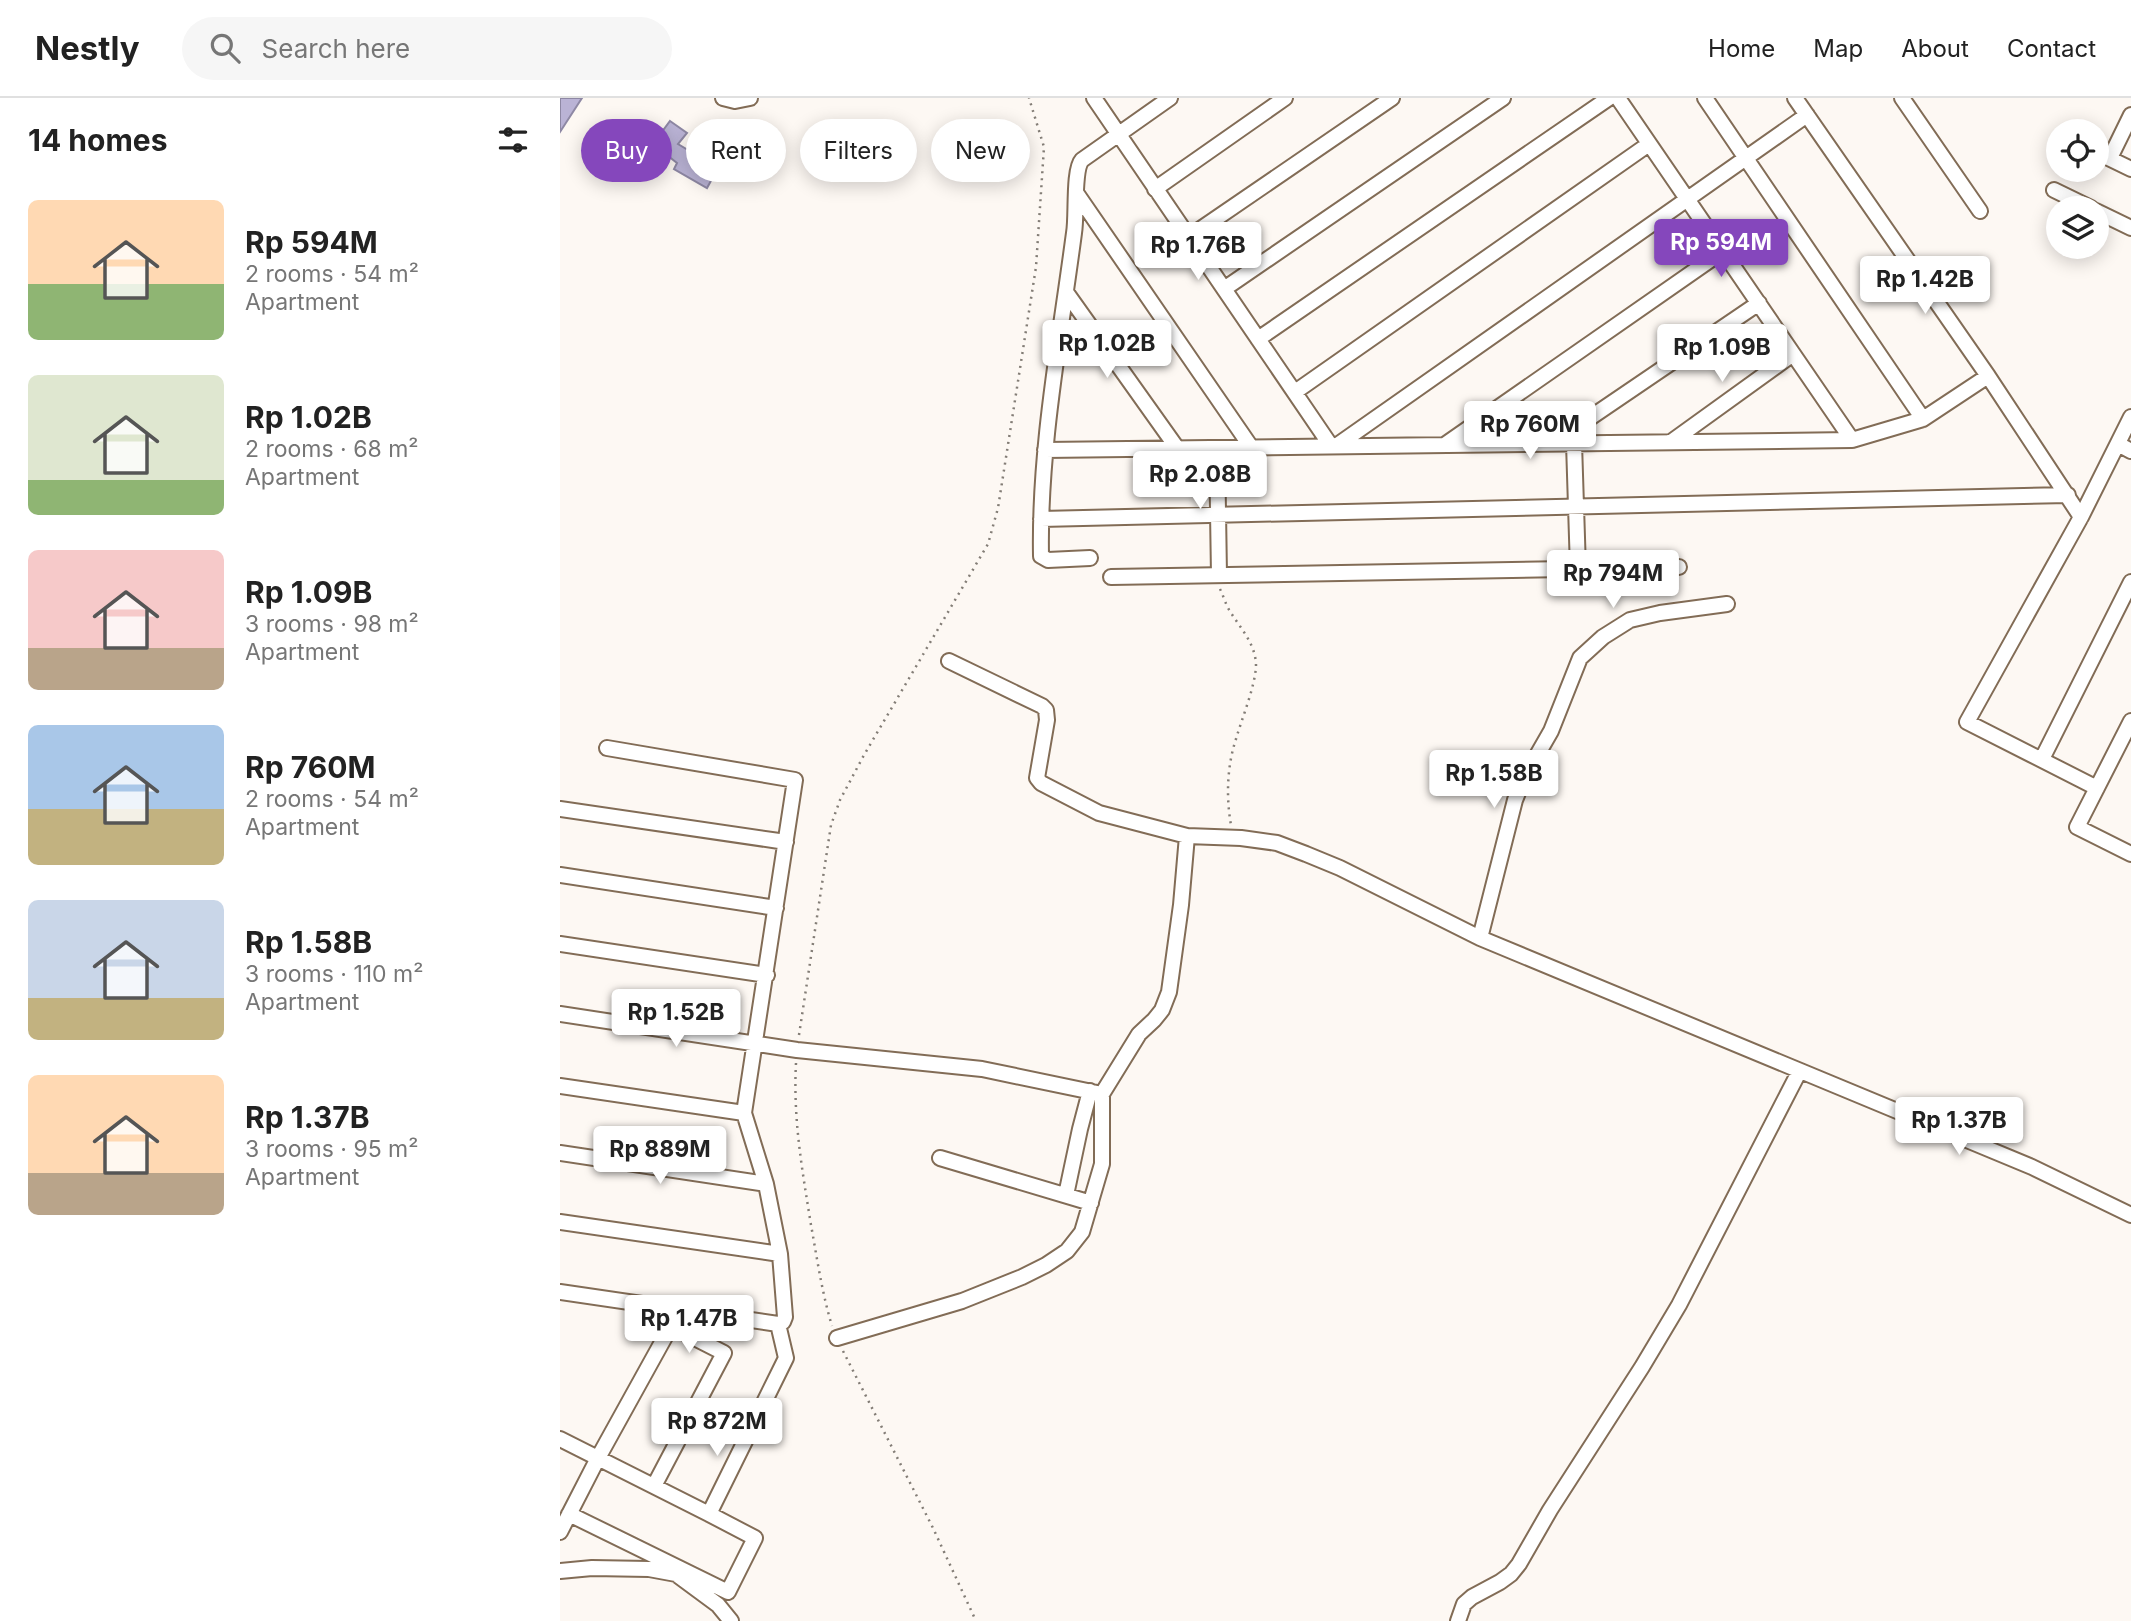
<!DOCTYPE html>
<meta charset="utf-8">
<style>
:root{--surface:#fff;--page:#f6f6f6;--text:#222;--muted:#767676;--line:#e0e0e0;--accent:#8547bc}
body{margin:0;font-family:Inter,sans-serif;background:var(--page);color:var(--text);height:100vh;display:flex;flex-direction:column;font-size:26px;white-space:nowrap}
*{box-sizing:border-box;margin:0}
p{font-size:23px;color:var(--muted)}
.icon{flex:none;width:38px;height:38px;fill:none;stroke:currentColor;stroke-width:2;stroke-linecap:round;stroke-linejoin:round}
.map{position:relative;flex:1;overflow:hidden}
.side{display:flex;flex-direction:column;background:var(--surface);width:560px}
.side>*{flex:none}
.top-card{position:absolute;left:21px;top:21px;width:665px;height:63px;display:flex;gap:14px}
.buttons{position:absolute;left:1486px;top:21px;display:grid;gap:14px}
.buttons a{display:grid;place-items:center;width:63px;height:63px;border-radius:50%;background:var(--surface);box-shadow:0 4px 18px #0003;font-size:35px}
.price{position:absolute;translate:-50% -60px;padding:0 16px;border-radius:7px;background:#fff;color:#222;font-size:23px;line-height:46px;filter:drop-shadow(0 2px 4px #0008)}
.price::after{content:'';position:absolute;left:50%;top:42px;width:21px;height:16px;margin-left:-10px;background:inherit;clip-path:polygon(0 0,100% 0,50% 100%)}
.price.on{background:var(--accent);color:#fff}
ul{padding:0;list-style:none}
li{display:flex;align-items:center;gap:21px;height:175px;padding:0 28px}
li span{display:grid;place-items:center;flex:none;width:196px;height:140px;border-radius:10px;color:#555}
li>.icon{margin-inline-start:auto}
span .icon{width:84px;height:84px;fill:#fffc;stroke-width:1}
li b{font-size:30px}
h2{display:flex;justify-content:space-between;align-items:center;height:84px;padding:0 28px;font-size:30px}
.chip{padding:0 24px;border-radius:32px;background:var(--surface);box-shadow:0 4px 18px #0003;font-size:24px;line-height:63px}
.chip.on{background:var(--accent);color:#fff}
header{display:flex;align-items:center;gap:42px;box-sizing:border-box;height:98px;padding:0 35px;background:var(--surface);border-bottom:2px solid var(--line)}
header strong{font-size:33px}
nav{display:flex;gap:38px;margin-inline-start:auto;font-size:24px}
.search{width:490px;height:63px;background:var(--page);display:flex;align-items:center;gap:18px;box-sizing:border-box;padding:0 24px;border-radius:38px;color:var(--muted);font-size:26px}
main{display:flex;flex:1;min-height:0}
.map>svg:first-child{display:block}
.building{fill:#bab3d5;stroke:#8e88a4;stroke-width:2}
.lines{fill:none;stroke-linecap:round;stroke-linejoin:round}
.street-casing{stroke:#826c56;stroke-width:18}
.path{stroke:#837d76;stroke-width:2.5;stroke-dasharray:2 5;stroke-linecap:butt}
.street{stroke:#fff;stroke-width:14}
</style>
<header>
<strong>Nestly</strong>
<div class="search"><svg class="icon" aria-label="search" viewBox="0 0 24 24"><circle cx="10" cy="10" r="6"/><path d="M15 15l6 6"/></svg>Search here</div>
<nav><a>Home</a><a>Map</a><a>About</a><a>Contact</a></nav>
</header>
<main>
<section class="side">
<h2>14 homes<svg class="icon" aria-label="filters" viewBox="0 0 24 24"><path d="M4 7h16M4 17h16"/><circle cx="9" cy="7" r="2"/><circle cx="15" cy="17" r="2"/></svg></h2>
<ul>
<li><span style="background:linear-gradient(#ffd9b3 60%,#8fb573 0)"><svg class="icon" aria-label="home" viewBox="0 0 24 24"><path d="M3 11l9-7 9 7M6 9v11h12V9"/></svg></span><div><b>Rp 594M</b><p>2 rooms · 54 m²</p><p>Apartment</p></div></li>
<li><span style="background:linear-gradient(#dfe7d0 75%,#8fb573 0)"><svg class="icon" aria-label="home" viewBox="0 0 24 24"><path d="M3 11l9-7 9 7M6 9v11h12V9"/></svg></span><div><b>Rp 1.02B</b><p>2 rooms · 68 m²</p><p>Apartment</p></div></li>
<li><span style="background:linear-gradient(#f6c9c9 70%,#b9a48a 0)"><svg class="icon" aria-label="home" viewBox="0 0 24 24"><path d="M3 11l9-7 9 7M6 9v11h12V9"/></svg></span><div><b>Rp 1.09B</b><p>3 rooms · 98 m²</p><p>Apartment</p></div></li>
<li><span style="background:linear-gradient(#a9c7e8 60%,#c2b280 0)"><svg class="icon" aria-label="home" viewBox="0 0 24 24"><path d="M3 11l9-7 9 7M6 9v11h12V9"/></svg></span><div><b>Rp 760M</b><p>2 rooms · 54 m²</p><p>Apartment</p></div></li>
<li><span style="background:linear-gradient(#c9d6e8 70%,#c2b280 0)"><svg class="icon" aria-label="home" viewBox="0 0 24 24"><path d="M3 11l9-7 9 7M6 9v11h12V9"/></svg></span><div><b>Rp 1.58B</b><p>3 rooms · 110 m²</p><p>Apartment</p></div></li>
<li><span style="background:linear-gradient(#ffd9b3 70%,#b9a48a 0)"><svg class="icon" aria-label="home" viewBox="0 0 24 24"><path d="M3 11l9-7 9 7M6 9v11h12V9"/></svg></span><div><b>Rp 1.37B</b><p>3 rooms · 95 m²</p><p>Apartment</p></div></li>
</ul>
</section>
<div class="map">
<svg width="1571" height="1523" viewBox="0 0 1571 1523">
<rect width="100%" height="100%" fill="#fdf8f3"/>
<path class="building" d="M0 0H22L0 34Z
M110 23 127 35 118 46 158 70 147 90 114 71 117 65 93 46Z"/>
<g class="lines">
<defs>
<path id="street" d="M163 0 175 3 190 0
M534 0 771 348
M1058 0 1292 342
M1145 0 1363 321
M1235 0 1428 278 1521 419
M1342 0 1420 113
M1536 54 1571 71
M1550 60 1571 17
M595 91 725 0
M1494 92 1531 110
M517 96 691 349
M1536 113 1571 130
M629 139 832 0
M664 191 943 0
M506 194 617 350
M698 241 1049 0
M735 294 1089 46
M1111 344 1233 256
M999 345 1018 328 1199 205
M1014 345 1018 471
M886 346 1163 153
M1558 346 1571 353
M776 348 1247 17
M657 350 659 477
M485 352 1292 342 1363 321 1428 278
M481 421 1508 397
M530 460 488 462 481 458C479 350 500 242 514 135 517 119 513 72 522 62L610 0
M551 479 1119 469
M389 563 482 608 486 612 487 622 477 680 481 685 539 715 627 738 681 740 717 745 746 756 780 770 920 840 1472 1069 1571 1117
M1571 623 1517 729 1571 756
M1482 661 1571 484
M1537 690 1407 624 1521 419 1571 319
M0 711 226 744
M0 777 216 810
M920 840 955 702 964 680 991 633 1020 560 1043 539 1070 522 1100 515 1167 506
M0 846 207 877
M0 916 237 952 422 971 542 996
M0 988 184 1015
M0 1055 206 1086
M380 1060 531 1105
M506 1097 520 1031 530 993
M0 1124 220 1156
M0 1194 218 1226 223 1224 225 1219 220 1156 206 1086 184 1015 235 682 47 650
M277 1240 402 1203 462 1179 486 1167 507 1153 522 1134 542 1066V996L579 936 594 922 602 912 609 894 621 807 627 738
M0 1341 149 1416 226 1260 218 1226
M9 1416 168 1494 195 1440 149 1416
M0 1434 38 1360 111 1228 164 1255 94 1388
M0 1473 32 1470 89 1471 116 1476 158 1507 171 1523
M898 1523 904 1506 912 1499 940 1484 951 1476 959 1466 990 1412 1082 1269 1119 1207 1239 974"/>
</defs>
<use href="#street" class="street-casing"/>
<path class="path" d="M660 491C663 497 665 504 668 510 679 529 696 545 696 568 695 589 682 620 676 641 667 668 666 699 671 727
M239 937 271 727 280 702 304 657 428 446 438 410 476 169 484 49 469 0
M236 965C233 1021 242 1071 251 1127 257 1160 262 1195 272 1228
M283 1253 373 1430 416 1523"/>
<use href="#street" class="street"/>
</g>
</svg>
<div class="buttons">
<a><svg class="icon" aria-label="locate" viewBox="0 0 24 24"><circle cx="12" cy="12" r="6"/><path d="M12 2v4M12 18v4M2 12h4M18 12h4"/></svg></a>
<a><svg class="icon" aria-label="layers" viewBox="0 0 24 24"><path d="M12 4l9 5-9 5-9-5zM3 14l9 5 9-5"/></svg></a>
</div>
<b class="price on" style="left:1161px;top:181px">Rp 594M</b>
<b class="price" style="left:638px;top:184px">Rp 1.76B</b>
<b class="price" style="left:1365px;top:218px">Rp 1.42B</b>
<b class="price" style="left:547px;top:282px">Rp 1.02B</b>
<b class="price" style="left:1162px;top:286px">Rp 1.09B</b>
<b class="price" style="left:970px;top:363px">Rp 760M</b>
<b class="price" style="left:640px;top:413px">Rp 2.08B</b>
<b class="price" style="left:1053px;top:512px">Rp 794M</b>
<b class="price" style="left:934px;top:712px">Rp 1.58B</b>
<b class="price" style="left:116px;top:951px">Rp 1.52B</b>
<b class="price" style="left:1399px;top:1059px">Rp 1.37B</b>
<b class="price" style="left:100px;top:1088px">Rp 889M</b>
<b class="price" style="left:129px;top:1257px">Rp 1.47B</b>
<b class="price" style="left:157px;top:1360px">Rp 872M</b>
<div class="top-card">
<a class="chip on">Buy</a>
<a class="chip">Rent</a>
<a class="chip">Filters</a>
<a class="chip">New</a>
</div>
</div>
</main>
